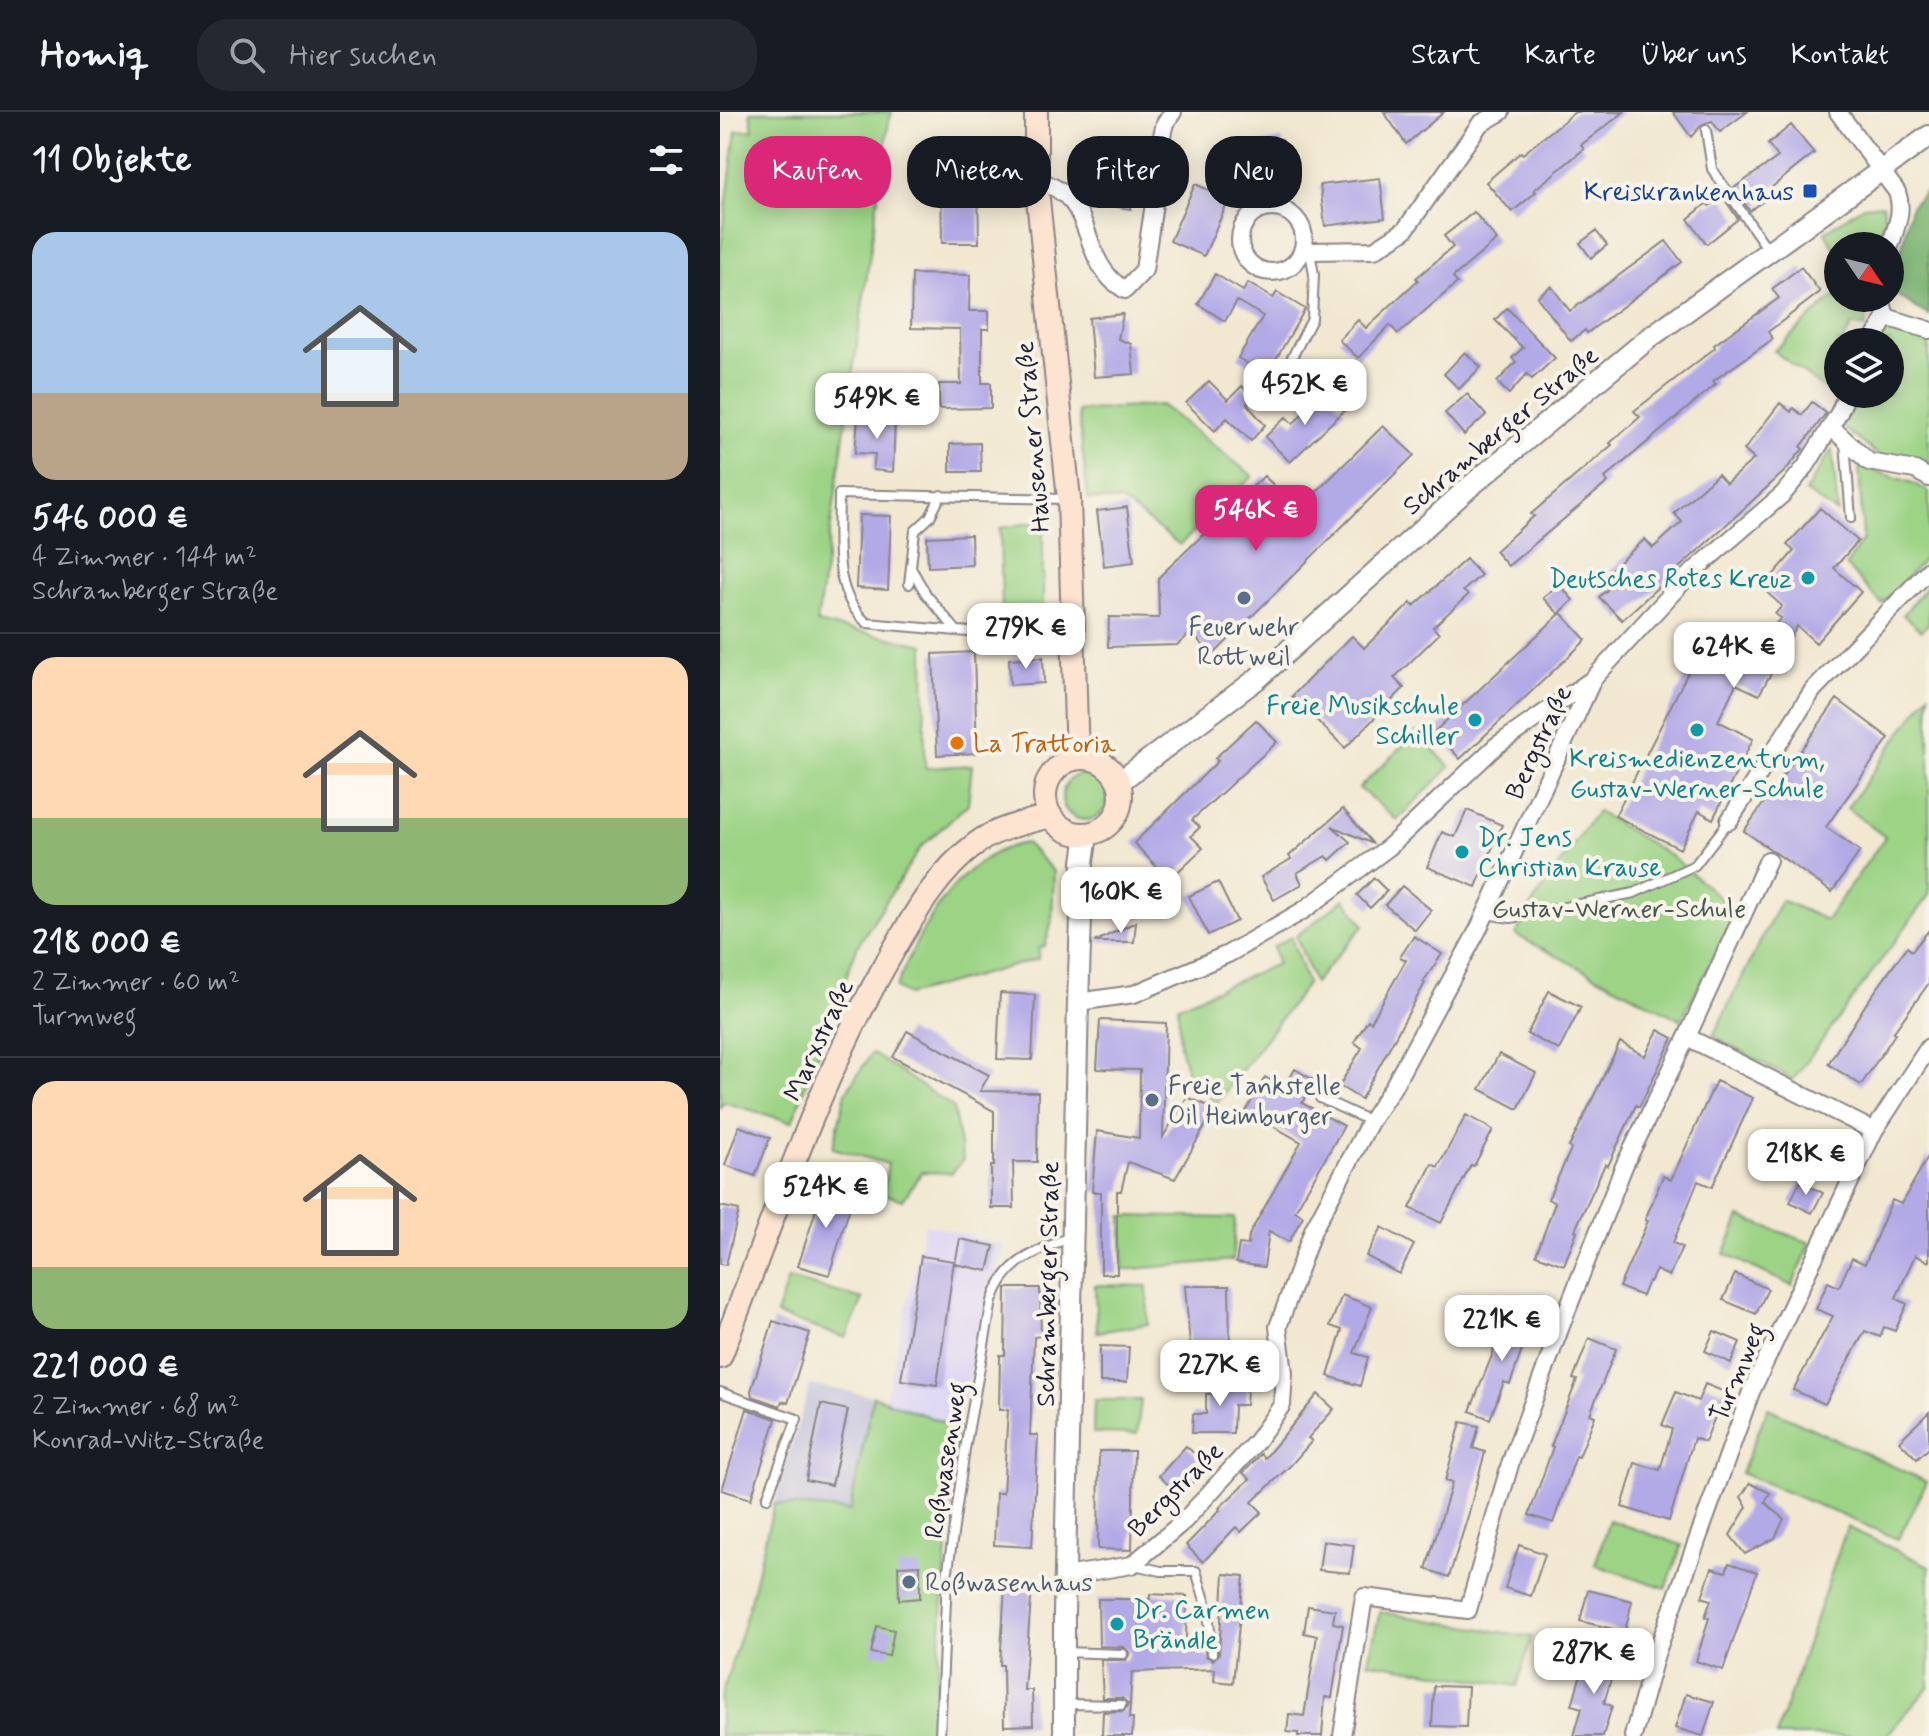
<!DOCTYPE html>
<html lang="de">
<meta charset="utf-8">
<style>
:root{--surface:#171b24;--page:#242831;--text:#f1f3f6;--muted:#9ea1a6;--line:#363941;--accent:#db2777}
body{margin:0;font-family:Mynerve,sans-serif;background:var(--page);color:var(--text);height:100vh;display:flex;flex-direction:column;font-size:30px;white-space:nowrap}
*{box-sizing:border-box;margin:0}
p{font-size:26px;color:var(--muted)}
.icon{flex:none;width:44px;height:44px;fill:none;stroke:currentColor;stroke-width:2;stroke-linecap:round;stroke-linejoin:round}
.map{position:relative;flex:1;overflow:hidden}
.sheet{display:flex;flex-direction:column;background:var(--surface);width:720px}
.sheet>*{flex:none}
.banner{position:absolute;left:24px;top:24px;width:760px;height:72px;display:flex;gap:16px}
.needle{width:52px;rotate:125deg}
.fabs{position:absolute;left:1104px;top:120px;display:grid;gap:16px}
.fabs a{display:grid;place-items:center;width:80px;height:80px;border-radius:50%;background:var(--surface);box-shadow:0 4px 20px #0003;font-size:40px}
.price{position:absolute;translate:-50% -68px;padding:0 18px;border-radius:16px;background:#fff;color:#222;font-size:26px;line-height:52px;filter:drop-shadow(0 2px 4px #0008)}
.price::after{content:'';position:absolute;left:50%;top:48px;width:24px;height:18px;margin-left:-12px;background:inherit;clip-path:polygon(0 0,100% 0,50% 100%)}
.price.selected{background:var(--accent);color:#fff}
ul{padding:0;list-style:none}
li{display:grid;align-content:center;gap:16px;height:424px;padding:0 32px}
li+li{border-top:2px solid var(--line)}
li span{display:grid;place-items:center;height:248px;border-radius:24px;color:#555}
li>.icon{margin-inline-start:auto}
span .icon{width:144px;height:144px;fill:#fffc;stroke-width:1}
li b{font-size:34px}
h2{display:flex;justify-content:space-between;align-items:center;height:96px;padding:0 32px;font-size:34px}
.tag{padding:0 28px;border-radius:32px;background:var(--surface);box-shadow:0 4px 20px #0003;font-size:28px;line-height:72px}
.tag.selected{background:var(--accent);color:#fff}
header{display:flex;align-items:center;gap:48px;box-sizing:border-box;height:112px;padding:0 40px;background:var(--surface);border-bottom:2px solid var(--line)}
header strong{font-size:38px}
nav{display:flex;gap:44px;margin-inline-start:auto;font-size:28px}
.search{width:560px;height:72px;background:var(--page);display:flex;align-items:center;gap:20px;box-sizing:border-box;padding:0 28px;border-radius:32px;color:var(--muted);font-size:30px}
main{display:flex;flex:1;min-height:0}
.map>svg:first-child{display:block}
.built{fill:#dcd5f6}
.industrial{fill:#c2c1dc}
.green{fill:#9cd385;stroke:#5f7a60;stroke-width:2}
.forest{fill:#7db572;stroke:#506c56;stroke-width:2}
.building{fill:#b2a9e7}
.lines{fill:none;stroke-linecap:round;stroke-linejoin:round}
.service-casing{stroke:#8a8586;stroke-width:12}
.minor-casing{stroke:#8a8586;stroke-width:20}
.tertiary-casing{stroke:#8a8586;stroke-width:24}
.secondary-casing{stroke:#8a8586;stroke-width:26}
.service{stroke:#fff;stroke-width:8}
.minor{stroke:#fff;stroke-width:16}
.tertiary{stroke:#fff;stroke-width:20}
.secondary{stroke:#fde4d1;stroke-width:22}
.transit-dot{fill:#1a4fb4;stroke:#f7f3e8;stroke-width:3}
.culture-dot{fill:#0f9aa8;stroke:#f7f3e8;stroke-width:3}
.service-dot{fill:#5c6f8a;stroke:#f7f3e8;stroke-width:3}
.food-dot{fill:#e8710a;stroke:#f7f3e8;stroke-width:3}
.labels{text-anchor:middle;stroke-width:8;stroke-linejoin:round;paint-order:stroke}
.transit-label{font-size:26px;fill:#164399;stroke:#f7f3e8;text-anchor:end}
.street-label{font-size:26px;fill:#22223b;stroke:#f7f3e8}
.culture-label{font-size:26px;fill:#0d838f;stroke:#f7f3e8;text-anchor:end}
.service-label{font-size:26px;fill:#4e5e75;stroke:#f7f3e8;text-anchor:start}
.food-label{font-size:26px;fill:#c56008;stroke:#f7f3e8;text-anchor:start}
.park-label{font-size:26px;fill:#475751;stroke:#f7f3e8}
</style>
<header>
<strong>Homiq</strong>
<div class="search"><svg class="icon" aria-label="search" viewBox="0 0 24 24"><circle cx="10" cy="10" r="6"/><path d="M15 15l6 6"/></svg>Hier suchen</div>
<nav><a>Start</a><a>Karte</a><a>Über uns</a><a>Kontakt</a></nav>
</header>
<main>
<section class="sheet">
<h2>11 Objekte<svg class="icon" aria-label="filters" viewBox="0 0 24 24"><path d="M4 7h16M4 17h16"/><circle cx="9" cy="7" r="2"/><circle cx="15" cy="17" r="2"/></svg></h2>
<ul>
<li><span style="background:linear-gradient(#a9c7e8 65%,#b9a48a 0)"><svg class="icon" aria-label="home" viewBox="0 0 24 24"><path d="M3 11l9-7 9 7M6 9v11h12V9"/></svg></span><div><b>546 000 €</b><p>4 Zimmer · 144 m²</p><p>Schramberger Straße</p></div></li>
<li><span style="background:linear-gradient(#ffd9b3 65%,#8fb573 0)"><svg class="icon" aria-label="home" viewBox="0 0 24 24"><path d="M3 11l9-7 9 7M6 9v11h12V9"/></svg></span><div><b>218 000 €</b><p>2 Zimmer · 60 m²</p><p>Turmweg</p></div></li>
<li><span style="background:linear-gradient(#ffd9b3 75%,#8fb573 0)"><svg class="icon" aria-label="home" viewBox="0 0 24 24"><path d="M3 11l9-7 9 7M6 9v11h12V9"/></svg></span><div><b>221 000 €</b><p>2 Zimmer · 68 m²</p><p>Konrad-Witz-Straße</p></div></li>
</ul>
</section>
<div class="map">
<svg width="1209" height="1624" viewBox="0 0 1209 1624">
<rect width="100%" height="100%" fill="#f7f3e8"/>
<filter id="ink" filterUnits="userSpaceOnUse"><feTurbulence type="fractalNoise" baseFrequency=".0125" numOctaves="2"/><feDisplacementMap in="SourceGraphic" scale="16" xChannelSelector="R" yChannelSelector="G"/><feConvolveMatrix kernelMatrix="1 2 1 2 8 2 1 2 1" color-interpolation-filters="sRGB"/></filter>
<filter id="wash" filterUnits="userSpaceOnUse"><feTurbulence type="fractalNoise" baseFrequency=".006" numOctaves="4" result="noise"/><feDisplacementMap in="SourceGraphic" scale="32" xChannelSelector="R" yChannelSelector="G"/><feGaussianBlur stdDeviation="1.8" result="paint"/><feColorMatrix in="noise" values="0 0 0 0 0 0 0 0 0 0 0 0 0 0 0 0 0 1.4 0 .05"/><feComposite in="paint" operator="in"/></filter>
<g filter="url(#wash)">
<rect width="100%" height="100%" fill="#f2e8d2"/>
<path class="built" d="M205 1112 284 1133 236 1315 165 1288Z"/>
<path class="industrial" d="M90 1273 153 1284 130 1399 54 1392Z"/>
<path class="green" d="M30 0H172L169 9 97 511 204 533 205 656 252 653 248 692 201 735 138 833 72 1010 3 990 0 997V142L16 19 33 18Z
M1163 92 1165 108 1154 134H1118V143L1105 120 1143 94Z
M1118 181V186H1145L1148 199 1145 216 1132 213 1123 230H1118V240L1107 262 1118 267 1115 285 1054 239Z
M1169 210 1209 223V356L1168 351 1120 313 1135 282H1170V230H1160Z
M441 293 533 364 460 433 401 389 368 387 358 299Z
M1112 337 1118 401 1085 380Z
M1139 354 1193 371 1209 380V442L1162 492 1126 454 1143 427Z
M323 409V499L282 496 280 416Z
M1209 471V511L1201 519 1183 503Z
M1209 582V783L1073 968 993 924 1061 788 1106 808 1165 725 1127 696Z
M697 620 730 655 677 708 639 676Z
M342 685a23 23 0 1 1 46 0a23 23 0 1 1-46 0Z
M877 699 954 746 1017 801 961 908 796 823 808 798Z
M306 731 334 760 332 808 325 834 319 836 318 847 188 883 176 876C199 818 240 741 306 731Z
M625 787 644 813 594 871 576 824Z
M571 825 587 872 497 991 469 969 460 934 458 894 557 852 553 835Z
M152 941 233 995 243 1048 232 1061 202 1060 183 1088 163 1082 168 1052 113 1036 126 980Z
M402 1104 515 1106 513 1148 403 1158Z
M1020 1105 1091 1131 1072 1174 1004 1142Z
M68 1167 143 1187 126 1226 56 1203Z
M375 1173 427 1174 428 1212 377 1220Z
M153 1284 236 1315 213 1624H0V1589L27 1501 54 1392 130 1399Z
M374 1288H421L417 1322 373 1321Z
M1048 1296 1207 1370 1178 1427 1021 1361Z
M889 1408 962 1433 946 1476 875 1453Z
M1127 1415 1209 1454V1575L1166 1624H1056Z
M660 1500 812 1525 797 1574 648 1550Z"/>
<path class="forest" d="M1209 76V204L1172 180 1191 94Z"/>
<g id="blocks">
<path class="building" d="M664 0H724L686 32Z
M855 0H904L861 33 864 37 814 78 816 80 792 100 766 70 801 40 803 42Z
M953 0H1027L1000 20 992 9 982 12 971 25Z
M1071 13 1094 41 1052 75 1055 80 1030 99 1014 76 1058 45 1048 32Z
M562 27 569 71 522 79 515 35Z
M385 52 418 57 411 97 378 92Z
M221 65H258L259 131H222Z
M660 66 665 106 605 114 600 73Z
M475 72 509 87 484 144 450 129Z
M1003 85 1018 107 987 132 968 107 987 91 989 94Z
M754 100 777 128 733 165 737 171 678 222 670 213 638 246 619 228 638 208 646 216 698 168 696 166 733 135 724 124Z
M876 119 887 133 871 146 860 131Z
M946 129 962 150 867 221 865 218 851 229 817 185 831 174 850 199Z
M1081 155 1100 180 1048 220 1053 227 993 269 996 272 885 366 888 370 788 454 775 439 814 404 811 402 892 333 890 331 920 305 914 299 995 236 994 233 1059 186 1052 177Z
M192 162 250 163 249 199H269V217H262V271H271V296L219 297V272H241L240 217 191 216Z
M495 162 523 179 528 171 553 186 557 180 585 197 547 263 518 246 543 204 517 189 505 209 478 192Z
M787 196 835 246 812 267 807 262 789 282 777 270 796 250 792 246 803 236 775 208Z
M403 202 398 227 411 232 414 262 374 265 369 206Z
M745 240 761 255 739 277 724 262Z
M489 269 508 288 522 274 533 286 527 292 545 313 531 329 507 306 495 319 466 291Z
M604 278 625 298 570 350 545 325 566 305 573 312Z
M747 282 766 303 744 323 725 301Z
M1092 290 1106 301 1081 335 1083 337 1065 359 902 508 879 485 889 476 880 467 925 427 933 436 962 410 954 401 998 362 1006 371 1034 347 1024 338 1060 291 1071 300 1073 296 1082 303Z
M152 304 175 306 173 360 153 358 155 342 135 341 138 306 151 308Z
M663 314 694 343 493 543 471 521 457 533 388 535 389 505 439 506 438 466 544 364 579 397Z
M260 331 261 360H230V332Z
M407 395 414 450 384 454 377 399Z
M1100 396 1138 429 1114 456 1141 480 1096 531 1077 514 1039 583 1016 572 998 609 1033 627 993 707 979 699 960 737 895 704 992 513 1035 535 1061 506 1055 502 1062 494 1042 476 1074 439 1067 433Z
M139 403 171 404 168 478 136 476Z
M251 423 252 453 208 455 207 425Z
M746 447 761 463 743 479 748 483 713 515 719 522 674 566 684 576 625 636 572 584 632 524 644 536 691 491 694 494Z
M839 472 853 488 839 502 823 486Z
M841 501 866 528 740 647 715 619Z
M254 540 257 641 217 643 213 542Z
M323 545 324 571 290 573 289 547Z
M1117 587 1169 626 1106 715 1140 739 1112 780 1024 719Z
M536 608 557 630 472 708 480 715 471 724 483 736 449 768 414 731 498 649 495 646Z
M623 697 653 732 612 714 630 730 610 748 606 744 577 761 582 772 554 788 541 765 571 747 569 744Z
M747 698 782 713 756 775 707 755 722 720 735 725Z
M654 766 667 779 650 796 637 783Z
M498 770 517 809 488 823 469 784Z
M682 774 711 798 695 818 665 793Z
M416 810 414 830H374Z
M1209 818V871L1173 921 1175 922 1141 973 1108 952 1146 892 1187 835 1192 839Z
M694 824 722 842 703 870 705 871 641 987 619 974 642 936 634 930 648 908 651 910 686 848 680 845Z
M829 879 861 895 839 938 807 922Z
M280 881 315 883 312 948 277 947Z
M380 908 446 911 443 1025 467 985 495 997 455 1067 408 1050 401 1079H397V1162H381V1080H372L377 1019 419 1026 420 958 377 957Z
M938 918 953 926 919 995 916 993 888 1054 885 1052 855 1118 857 1119 844 1153 816 1143 835 1091 828 1087 851 1037 849 1035 900 930 925 944Z
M187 919 269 963 260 979 318 980 317 1050H293L294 1096H271V1054H274V999L173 945Z
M779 942 816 961 798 997 760 977Z
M575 957 595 969 582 991 624 1014 575 1099 583 1104 569 1130 549 1119 544 1155 516 1151 519 1132 528 1133 529 1123 581 1030 526 999 545 965 564 976Z
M996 969 1033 986 992 1075 978 1069 953 1131 962 1135 949 1164 936 1158 930 1170 928 1169 922 1184 899 1175 928 1109 925 1108 943 1064 951 1068Z
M746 1003 773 1018 754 1054 751 1053 721 1111 690 1096 712 1052 718 1055Z
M19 1014 50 1026 35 1064 5 1053Z
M1096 1019 1118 1030 1110 1045 1106 1043 1098 1060 1067 1044 1077 1023 1090 1030Z
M1209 1043V1150L1195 1143 1176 1186 1187 1192 1175 1219 1164 1215 1160 1225 1145 1219 1105 1292 1073 1278 1113 1204 1096 1197 1108 1170 1119 1175 1132 1146 1145 1152 1172 1088 1181 1092Z
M1080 1070 1103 1081 1092 1101 1070 1090Z
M104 1073 134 1082 109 1163 78 1154Z
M0 1094 19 1098 6 1153 0 1152Z
M662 1115 694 1133 679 1162 646 1144Z
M240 1127 274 1134 268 1159 235 1152Z
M201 1144 234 1149 217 1273 181 1268Z
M1015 1162 1048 1177 1036 1202 1003 1188Z
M465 1174H509L510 1232 470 1233Z
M286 1176H320L321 1224 314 1225 310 1323H318L312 1435 274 1433 276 1381H283L288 1298H279L280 1243H285Z
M622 1183 652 1195 634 1241 648 1245 640 1274 608 1264 622 1218 610 1214Z
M796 1197 814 1204 790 1272 784 1270 770 1307 750 1299 784 1213 789 1215Z
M53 1209 90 1221 68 1291 62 1289 60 1294 32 1284 31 1279Z
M994 1219 1020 1230 1011 1251 985 1239Z
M869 1226 896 1237 870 1302 875 1304 859 1345 856 1344 833 1411 809 1403 833 1335 831 1334 857 1268 853 1267Z
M380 1234 409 1235 407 1270H380Z
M498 1261H514V1277H527L526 1293H514L513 1321H472L473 1302H486V1282H498Z
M985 1272 1005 1280 985 1330 974 1326 949 1409 902 1395 915 1351 940 1358 952 1317 942 1313 956 1280 978 1289Z
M598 1282 614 1297 588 1326 592 1329 571 1353 532 1390 542 1400 521 1420 516 1415 483 1450 466 1433 500 1398 499 1396 530 1367 523 1361 541 1342 545 1346Z
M101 1292 128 1298 112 1373 86 1368Z
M27 1297 56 1307 31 1387 2 1378Z
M1209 1300V1336L1197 1347 1179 1329Z
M741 1310 759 1314 753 1336 765 1340 748 1404 729 1465 706 1457 732 1371 725 1369Z
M466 1334 488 1354 469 1374 460 1367 452 1376 439 1364Z
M379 1339H414L412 1438 378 1437Z
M1030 1371 1050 1381 1045 1390 1064 1407 1055 1426 1025 1442 1010 1423 1027 1395 1021 1385Z
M603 1429 634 1433 630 1461 599 1458Z
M799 1433 825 1442 811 1484 785 1476Z
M1009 1451 1037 1460 1003 1558 976 1549 989 1506 985 1505 991 1488 982 1485 992 1456 1006 1460Z
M200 1453V1486L179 1488 178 1454Z
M504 1462 524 1464 513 1571 494 1569 495 1557 412 1560 409 1606H413L412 1624H382L383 1600 404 1599 408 1592 402 1586H383L381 1548H406L410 1541 404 1535 379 1534 378 1487H430V1482L467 1484 466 1530 484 1532 486 1544 493 1548 499 1541Z
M285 1474H312L304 1578H312L313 1613 284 1614 283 1553H280Z
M868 1478 912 1489 905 1520 860 1509Z
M588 1494 615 1498 613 1511 623 1513 612 1586 605 1585 602 1624H578V1621L567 1620 569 1602 584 1604 597 1524 584 1521Z
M157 1514 174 1518 169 1544 151 1541Z
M867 1541 896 1550 884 1591 892 1594 883 1624H854L862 1596 852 1593Z
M714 1574 748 1575 746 1615 712 1614Z
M966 1582 994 1590 983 1624 955 1616Z"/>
</g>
</g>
<g filter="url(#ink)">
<use href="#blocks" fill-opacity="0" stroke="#8a8586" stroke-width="2"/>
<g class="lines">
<defs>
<path id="service" d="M986 18 992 57 1049 139
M554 280 592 207 594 163 590 139
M1125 331 1131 406
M346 387 119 382C119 426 111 480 147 511L351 529
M191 456 206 482 237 519
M189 472 195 419 210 405 221 383
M766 802 791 806 914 781 975 753 1009 709
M600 986 650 1009
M0 1280 77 1307 47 1386
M414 1453 441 1459H476L488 1498 492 1541
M344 1540 403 1542
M346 1592 401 1593
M220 1624 227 1465 245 1337 272 1189C286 1148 314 1141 350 1125"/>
<path id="minor" d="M1118 0 1177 80C1184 99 1176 115 1170 134
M316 68C375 85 359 132 390 166 394 171 400 174 405 178L424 158 435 85 438 40 445 11 453 0
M520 128a32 32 0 1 1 64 0a32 32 0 1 1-64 0Z
M584 136 590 139 654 138 685 118 760 12 781 0
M1166 205 1209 218
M1152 230 1166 205 1161 186
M1111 315 1149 350 1195 358 1209 366
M1009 709 1093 578 1209 458
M358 890 414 882 508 842 584 798 669 735 776 634 873 567 968 464 1063 382 1086 354 1119 301 1127 282
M967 925 1048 748
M345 1464 412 1453 464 1409 536 1330 562 1293 564 1261 558 1215 593 1118 650 1010 673 975 759 816 873 567
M622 1624 644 1485 748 1498 791 1349 844 1206 904 1054 967 925 1154 1019
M913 1624 936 1542 1031 1280 1154 1019 1209 935"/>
<path id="tertiary" d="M399 670 537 567 747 377 929 226 1209 24
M344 1624V1502L358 890 363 750 367 722"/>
<path id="secondary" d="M316 0V68L349 387 357 646
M325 684a38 38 0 1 1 76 0a38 38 0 1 1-76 0Z
M0 1245C53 1109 98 968 172 841 195 801 218 760 257 731 277 716 307 710 331 704"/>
</defs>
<use href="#service" class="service-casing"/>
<use href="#minor" class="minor-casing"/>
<use href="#tertiary" class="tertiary-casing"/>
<use href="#secondary" class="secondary-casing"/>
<use href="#service" class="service"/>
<use href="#minor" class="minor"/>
<use href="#tertiary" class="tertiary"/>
<use href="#secondary" class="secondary"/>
</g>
</g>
<rect class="transit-dot" x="1082" y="71" width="16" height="16" rx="4"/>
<g class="culture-dot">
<circle cx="1088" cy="466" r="8"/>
<circle cx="755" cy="608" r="8"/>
<circle cx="977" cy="618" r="8"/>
<circle cx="742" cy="740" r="8"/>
<circle cx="397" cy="1512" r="8"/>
</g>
<g class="service-dot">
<circle cx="524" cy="486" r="8"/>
<circle cx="432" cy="988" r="8"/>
<circle cx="189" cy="1470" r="8"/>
</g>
<circle class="food-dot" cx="237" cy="631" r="8"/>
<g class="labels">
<g class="transit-label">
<text x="1074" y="88">Kreiskrankenhaus</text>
</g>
<g class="street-label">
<text transform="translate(780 318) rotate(-40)" y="9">Schramberger Straße</text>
<text transform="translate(312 325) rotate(-95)" y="9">Hausener Straße</text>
<text transform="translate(818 630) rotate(-65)" y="9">Bergstraße</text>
<text transform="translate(98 928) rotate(-65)" y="9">Marxstraße</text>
<text transform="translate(327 1172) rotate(-89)" y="9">Schramberger Straße</text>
<text transform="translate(1017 1260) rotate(-67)" y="9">Turmweg</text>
<text transform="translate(225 1348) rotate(-81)" y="9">Roßwasenweg</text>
<text transform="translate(455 1377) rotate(-45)" y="9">Bergstraße</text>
</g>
<g class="culture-label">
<text x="1072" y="475">Deutsches Rotes Kreuz</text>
<text x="739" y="602">Freie Musikschule<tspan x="739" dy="30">Schiller</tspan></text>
<text x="977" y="655" text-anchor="middle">Kreismedienzentrum,<tspan x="977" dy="30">Gustav-Werner-Schule</tspan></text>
<text x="758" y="734" text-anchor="start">Dr. Jens<tspan x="758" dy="30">Christian Krause</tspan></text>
<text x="413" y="1506" text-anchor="start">Dr. Carmen<tspan x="413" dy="30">Brändle</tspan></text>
</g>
<g class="service-label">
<text x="524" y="523" text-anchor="middle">Feuerwehr<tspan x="524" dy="30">Rottweil</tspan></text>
<text x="448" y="982">Freie Tankstelle<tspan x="448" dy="30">Oil Heimburger</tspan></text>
<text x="205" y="1479">Roßwasenhaus</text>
</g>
<g class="food-label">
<text x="253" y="640">La Trattoria</text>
</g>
<g class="park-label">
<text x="899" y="805">Gustav-Werner-Schule</text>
</g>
</g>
</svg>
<div class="fabs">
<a><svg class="needle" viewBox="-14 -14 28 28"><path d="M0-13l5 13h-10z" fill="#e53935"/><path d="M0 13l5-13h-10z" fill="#9ea1a6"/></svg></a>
<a><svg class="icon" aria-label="layers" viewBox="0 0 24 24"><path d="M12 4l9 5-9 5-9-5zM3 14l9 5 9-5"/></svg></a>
</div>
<b class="price" style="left:585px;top:315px">452K €</b>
<b class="price" style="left:157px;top:329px">549K €</b>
<b class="price selected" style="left:536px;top:441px">546K €</b>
<b class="price" style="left:306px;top:559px">279K €</b>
<b class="price" style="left:1014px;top:578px">624K €</b>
<b class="price" style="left:401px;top:823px">160K €</b>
<b class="price" style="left:1086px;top:1085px">218K €</b>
<b class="price" style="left:106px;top:1118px">524K €</b>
<b class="price" style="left:782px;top:1251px">221K €</b>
<b class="price" style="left:500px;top:1296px">227K €</b>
<b class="price" style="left:874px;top:1584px">287K €</b>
<div class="banner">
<a class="tag selected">Kaufen</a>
<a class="tag">Mieten</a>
<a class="tag">Filter</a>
<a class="tag">Neu</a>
</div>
</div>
</main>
